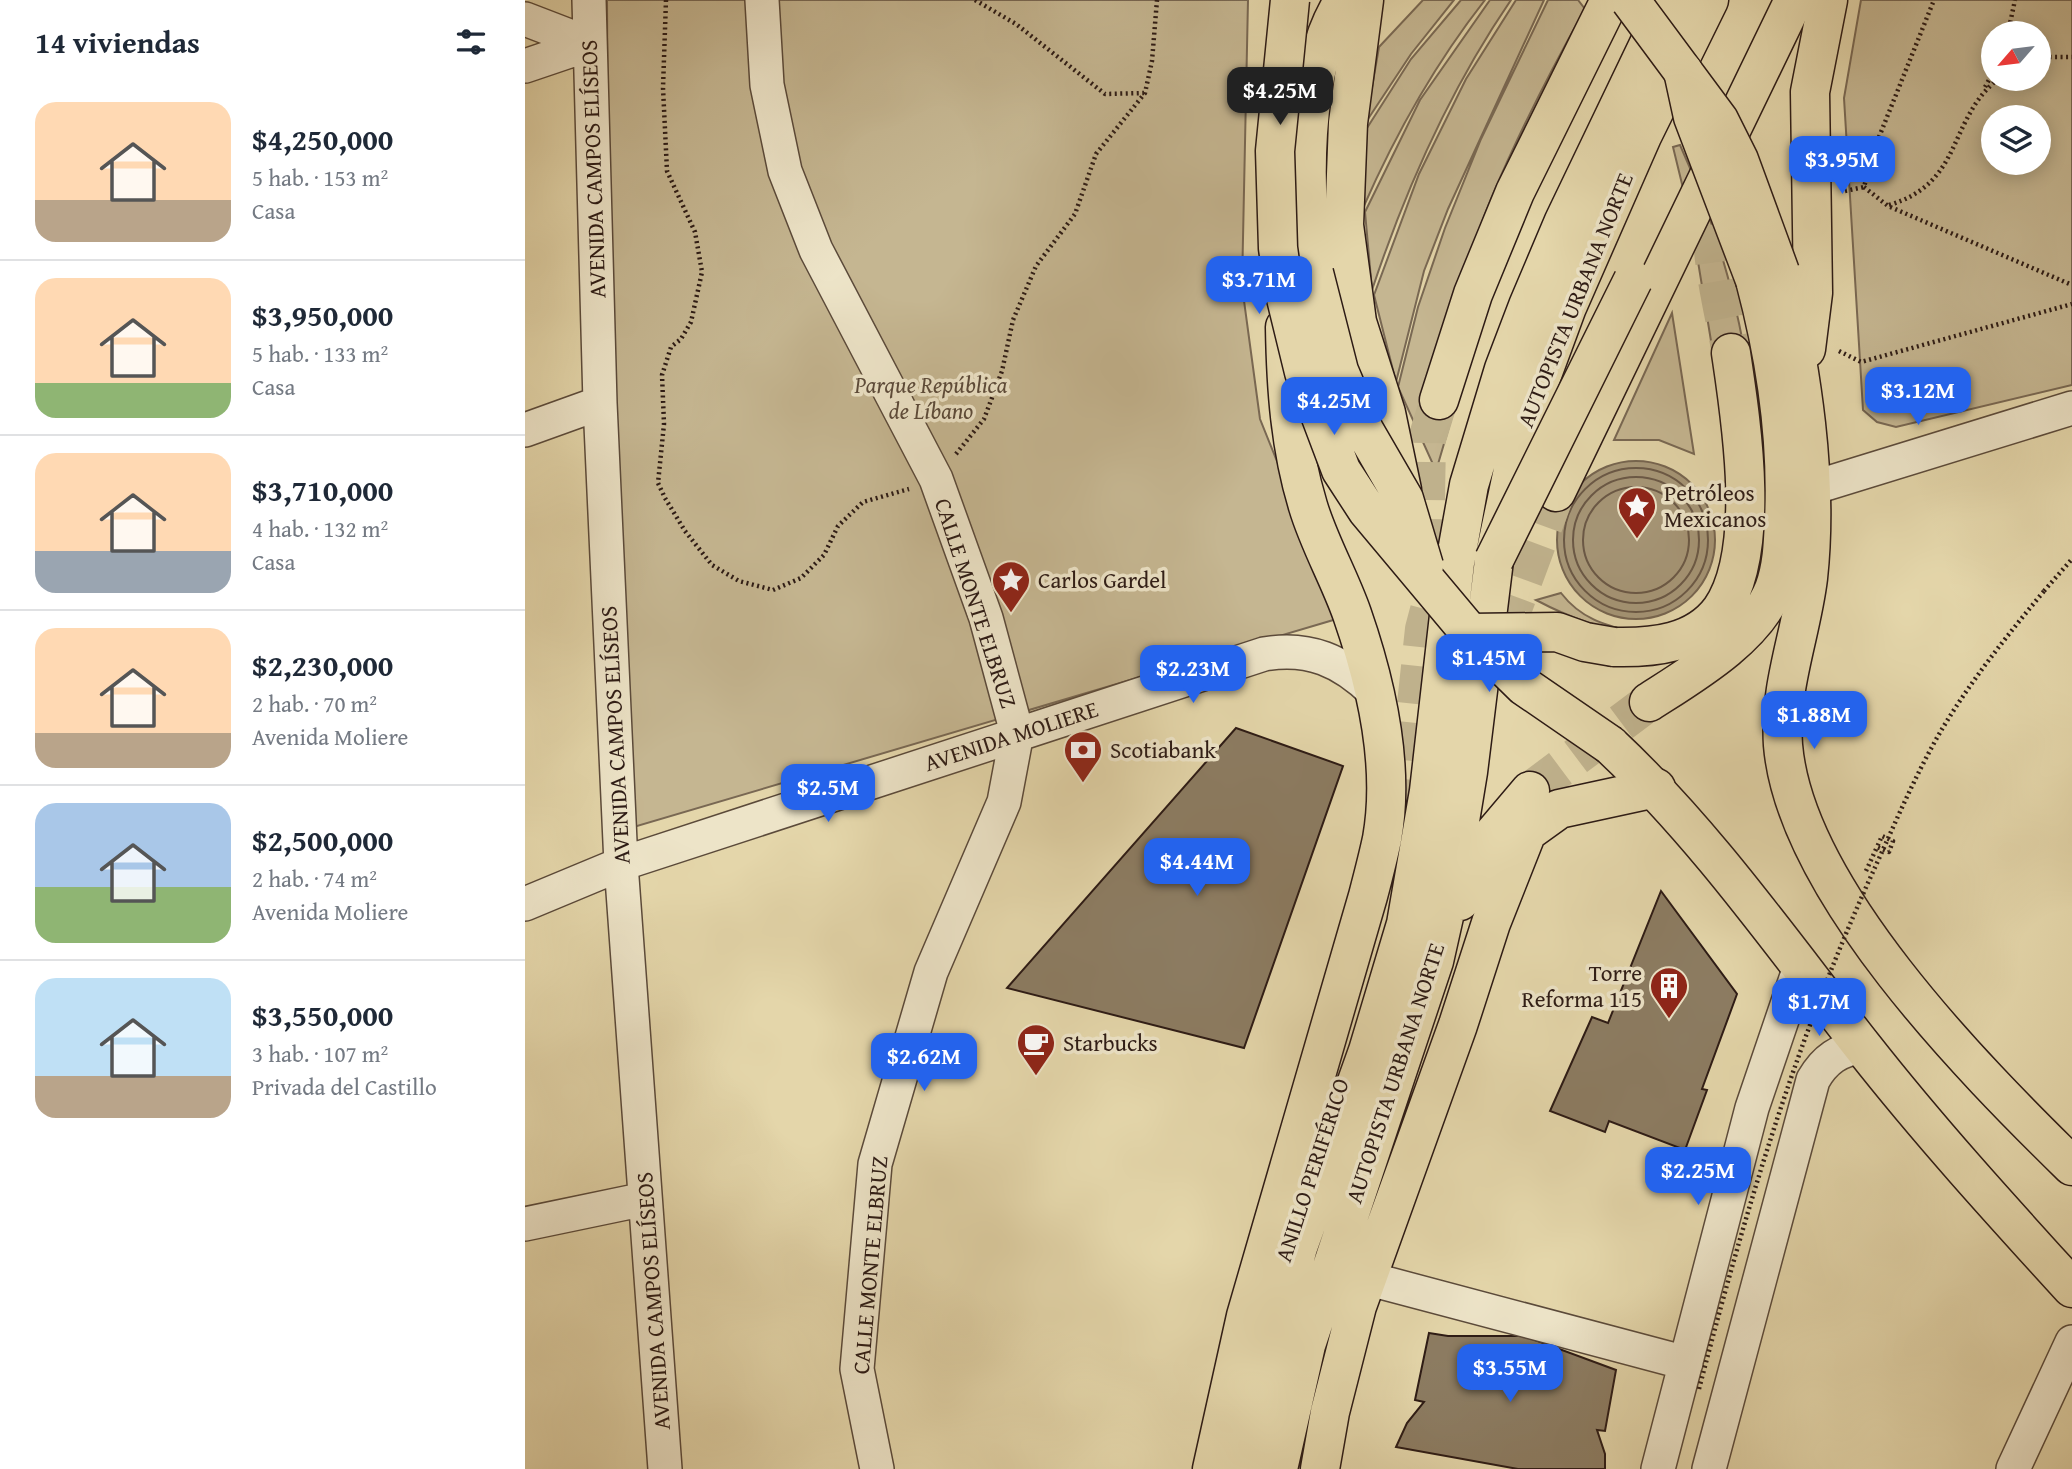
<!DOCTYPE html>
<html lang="es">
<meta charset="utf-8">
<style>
:root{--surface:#fff;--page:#f6f6f7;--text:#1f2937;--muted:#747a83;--line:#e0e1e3;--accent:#2563eb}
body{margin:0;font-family:"Gentium Book Plus",serif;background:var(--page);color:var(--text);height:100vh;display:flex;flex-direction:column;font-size:26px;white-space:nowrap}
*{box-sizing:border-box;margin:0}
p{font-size:23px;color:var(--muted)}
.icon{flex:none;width:38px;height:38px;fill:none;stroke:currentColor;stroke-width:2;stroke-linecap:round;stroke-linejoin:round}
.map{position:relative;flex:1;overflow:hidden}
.details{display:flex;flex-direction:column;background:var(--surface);width:525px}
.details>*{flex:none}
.needle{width:46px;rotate:242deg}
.controls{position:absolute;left:1456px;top:21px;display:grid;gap:14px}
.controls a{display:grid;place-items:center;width:70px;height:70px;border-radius:50%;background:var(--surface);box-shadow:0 4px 18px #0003;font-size:35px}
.price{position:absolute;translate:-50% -60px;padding:0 16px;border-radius:14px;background:var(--accent);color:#fff;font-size:23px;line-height:46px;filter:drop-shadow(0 2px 4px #0008)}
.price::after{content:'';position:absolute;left:50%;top:42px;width:21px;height:16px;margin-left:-10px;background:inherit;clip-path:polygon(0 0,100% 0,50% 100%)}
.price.selected{background:#222;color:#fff}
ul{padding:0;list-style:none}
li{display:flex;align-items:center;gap:21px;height:175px;padding:0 35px}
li+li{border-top:2px solid var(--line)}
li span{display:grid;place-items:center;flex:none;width:196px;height:140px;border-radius:21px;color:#555}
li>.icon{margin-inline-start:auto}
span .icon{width:84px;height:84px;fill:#fffc;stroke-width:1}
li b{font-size:30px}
h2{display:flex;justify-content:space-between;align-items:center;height:84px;padding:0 35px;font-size:30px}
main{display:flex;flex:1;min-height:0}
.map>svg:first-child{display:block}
.green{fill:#c5b691;stroke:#796853;stroke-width:2;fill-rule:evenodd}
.water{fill:#a69677;stroke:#766550;stroke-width:2}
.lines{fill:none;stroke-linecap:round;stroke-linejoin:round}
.shore{stroke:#6a5846;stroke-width:2}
.building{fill:#8c7c62;stroke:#2d1b15;stroke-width:2}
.highway-tunnel{stroke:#bfb18c;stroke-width:38;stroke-dasharray:38 19;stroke-linecap:butt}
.minor-casing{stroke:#5b4a3a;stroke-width:36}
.major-casing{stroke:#2d1b15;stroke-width:41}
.highway-casing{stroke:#2d1b15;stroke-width:41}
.path{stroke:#2d1b15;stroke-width:4.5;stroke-dasharray:2 3.5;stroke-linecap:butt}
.minor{stroke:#ede4c8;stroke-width:33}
.major{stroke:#e4d6aa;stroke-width:38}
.highway{stroke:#e4d6aa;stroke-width:38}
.major-bridge-casing{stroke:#2d1b15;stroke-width:41;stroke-linecap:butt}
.highway-bridge-casing{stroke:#2d1b15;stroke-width:41;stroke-linecap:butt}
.path-bridge{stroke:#2d1b15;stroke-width:4.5;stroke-dasharray:2 3.5;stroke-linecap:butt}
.major-bridge{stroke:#e4d6aa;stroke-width:38}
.highway-bridge{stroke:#e4d6aa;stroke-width:38}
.labels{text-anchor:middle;stroke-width:7;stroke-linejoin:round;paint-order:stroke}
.street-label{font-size:23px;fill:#2d1b15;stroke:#ede4c8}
.park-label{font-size:23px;font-style:italic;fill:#5b4a3a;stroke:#ede4c8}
.poi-label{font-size:23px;fill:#2d1b15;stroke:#ede4c8;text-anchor:start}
</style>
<main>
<section class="details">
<h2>14 viviendas<svg class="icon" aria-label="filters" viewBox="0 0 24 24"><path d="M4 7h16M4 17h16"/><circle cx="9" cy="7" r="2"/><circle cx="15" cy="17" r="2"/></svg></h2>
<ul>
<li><span style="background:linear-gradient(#ffd9b3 70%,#b9a48a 0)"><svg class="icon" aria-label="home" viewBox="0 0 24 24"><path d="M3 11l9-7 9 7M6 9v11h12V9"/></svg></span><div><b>$4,250,000</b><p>5 hab. · 153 m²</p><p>Casa</p></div></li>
<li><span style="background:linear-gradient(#ffd9b3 75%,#8fb573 0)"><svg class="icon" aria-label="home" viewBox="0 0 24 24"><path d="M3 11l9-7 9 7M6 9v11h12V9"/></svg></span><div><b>$3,950,000</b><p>5 hab. · 133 m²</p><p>Casa</p></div></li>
<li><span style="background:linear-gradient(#ffd9b3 70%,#9aa5b1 0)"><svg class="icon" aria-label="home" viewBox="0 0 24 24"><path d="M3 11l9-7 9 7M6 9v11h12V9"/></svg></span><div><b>$3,710,000</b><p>4 hab. · 132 m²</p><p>Casa</p></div></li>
<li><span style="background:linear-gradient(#ffd9b3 75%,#b9a48a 0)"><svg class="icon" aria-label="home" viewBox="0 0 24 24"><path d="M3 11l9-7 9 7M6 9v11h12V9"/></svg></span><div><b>$2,230,000</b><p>2 hab. · 70 m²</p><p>Avenida Moliere</p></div></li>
<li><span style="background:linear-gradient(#a9c7e8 60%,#8fb573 0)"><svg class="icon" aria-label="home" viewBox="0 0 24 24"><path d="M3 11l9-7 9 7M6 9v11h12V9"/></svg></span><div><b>$2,500,000</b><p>2 hab. · 74 m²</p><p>Avenida Moliere</p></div></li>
<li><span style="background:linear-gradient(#bfe0f5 70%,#b9a48a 0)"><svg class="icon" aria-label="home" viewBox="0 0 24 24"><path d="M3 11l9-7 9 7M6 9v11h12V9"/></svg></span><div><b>$3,550,000</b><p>3 hab. · 107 m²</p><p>Privada del Castillo</p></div></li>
</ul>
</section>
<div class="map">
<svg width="1547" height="1469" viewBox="0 0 1547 1469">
<rect width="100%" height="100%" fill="#e4d6aa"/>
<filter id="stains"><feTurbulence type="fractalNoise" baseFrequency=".00286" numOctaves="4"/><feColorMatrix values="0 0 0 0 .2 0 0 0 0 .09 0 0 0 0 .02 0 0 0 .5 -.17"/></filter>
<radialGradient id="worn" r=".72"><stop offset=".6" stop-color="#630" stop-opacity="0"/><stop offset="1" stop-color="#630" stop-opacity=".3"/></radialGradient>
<path class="green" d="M82 0H723L717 286 735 419 815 618 102 829 84 406Z
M898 0H929L886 54 841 122 854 47Z
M936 0H960C909 65 871 133 838 208L842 128 886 59Z
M965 0H986C925 89 881 188 847 290L840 212 895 100Z
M991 0H1019L923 209 899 271 871 382 849 295 894 174 941 79Z
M1023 0H1053L1060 9C1026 70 993 134 966 199 939 264 924 335 905 403L928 413 911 471 873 387 893 307 920 228 956 139Z
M1336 0H1547V385L1371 427 1352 422 1338 410 1319 98ZM1468 33H1514V79H1468ZM1468 117H1514V163H1468Z
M1155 145C1186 214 1205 274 1219 348L1188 353 1167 225 1148 147Z
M1147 313 1169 454 1134 440H1089Z
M1036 593C1056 619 1080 625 1110 633 1074 629 1043 617 1011 600Z"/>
<path class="water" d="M1032 540a79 79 0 1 1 158 0a79 79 0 1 1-158 0Z"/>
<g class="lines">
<path class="shore" d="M1039 540a72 72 0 1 1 144 0a72 72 0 1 1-144 0Z
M1048 540a63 63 0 1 1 126 0a63 63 0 1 1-126 0Z
M1058 540a53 53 0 1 1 106 0a53 53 0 1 1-106 0Z"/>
</g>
<path class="building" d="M711 728 818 766 719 1048 482 988Z
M1136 891 1212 994 1177 1089 1182 1090 1160 1150 1084 1121 1080 1132 1025 1111 1067 1017 1083 1023Z
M904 1333 923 1336H999L1091 1370 1080 1431 1072 1430 1080 1454V1469H993L871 1447 882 1423 899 1402 890 1400Z"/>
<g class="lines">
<path class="highway-tunnel" d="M1191 168C1178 232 1194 290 1206 353
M900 557 902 439 914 400
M979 633 1031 492
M1005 791 1124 702
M873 874 899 629 917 561"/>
<defs>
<path id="minor" d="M64 0 75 403 96 864 140 1469
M237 0 242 85 260 171 291 250 411 479 461 618 492 733 479 802 406 972 350 1164 332 1369 352 1469
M0 19 65 44
M0 66 65 44
M0 430 75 403
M1284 489 1547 408
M0 904 96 864 739 654C784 646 817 661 849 692
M0 1224 120 1199
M841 1278 1161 1363
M1133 1469 1227 1108 1276 964
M1184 1469 1288 1080C1300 1059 1314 1050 1338 1046
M1488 1469 1547 1342"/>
<path id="major" d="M1255 272C1276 370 1294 477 1283 578 1276 635 1254 686 1258 745 1270 889 1447 1068 1547 1166
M789 273C778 193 774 70 819 0
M1281 349 1288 293 1285 92 1303 0
M1085 745C1181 835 1257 944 1338 1047 1404 1131 1475 1209 1547 1288"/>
<path id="highway" d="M839 0 823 123 819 225 832 322 861 413 877 490
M914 400 948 294 990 192 1085 0
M1031 492 1269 0
M1089 647C1128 648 1171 644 1196 610 1237 551 1216 420 1206 353
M1124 702C1166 675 1230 638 1249 589 1257 568 1258 544 1259 521 1263 439 1251 359 1230 280
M935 901 961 843 1005 791
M687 1469 721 1316 843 896C848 877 853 858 857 839 870 766 851 683 827 614 814 577 794 543 783 506 765 447 761 388 760 327
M720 1469 742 1362 773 1247 843 1051 881 924 904 791 930 563 944 485 979 369 1003 306 1039 221 1145 0
M753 1469 781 1345 909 961 920 912 943 772 969 560 996 432 1042 307 1117 136 1184 0
M795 1469 805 1412 832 1306 933 1025 966 923 1002 832 1034 809 1131 788"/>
</defs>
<use href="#minor" class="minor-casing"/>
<use href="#major" class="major-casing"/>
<use href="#highway" class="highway-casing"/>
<path class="path" d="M141 0 138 88 142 171 170 232 177 272 166 322 156 339 146 347 137 375 139 424 133 483 140 498 160 531 187 565 214 581 248 590 276 578 299 555 313 526 338 502 384 489
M450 0 491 24 580 94 619 93
M1483 33 1490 0
M1514 60 1524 57H1547
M1460 87 1468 73
M1339 187 1363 206 1547 285
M1320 191 1339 187 1350 147 1409 0
M1364 205C1439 183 1422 120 1473 79
M1314 351 1336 362 1547 304
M431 454 459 419 477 371 488 320 511 266 550 214 571 154 620 93 627 61 632 0
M1519 591 1547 559
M1341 871 1352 847 1364 852 1368 841 1357 836 1352 847"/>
<use href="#minor" class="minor"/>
<use href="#major" class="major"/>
<use href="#highway" class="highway"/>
<defs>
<path id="major-bridge" d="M765 0 750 151 753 248 759 290 779 372 816 470 842 510 945 633 999 686 1085 745
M1105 0 1194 120 1214 160 1255 272
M789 273 814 371 839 430 879 499 899 566"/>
<path id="highway-bridge" d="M1158 71 1168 117 1230 280
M969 560 1108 280
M945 633 1032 632 1060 642 1089 647"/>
</defs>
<use href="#major-bridge" class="major-bridge-casing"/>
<use href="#highway-bridge" class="highway-bridge-casing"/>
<path class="path-bridge" d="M1174 1389C1221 1209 1270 1044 1347 874 1368 828 1388 780 1413 736 1443 684 1481 637 1519 591"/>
<use href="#major-bridge" class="major-bridge"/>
<use href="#highway-bridge" class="highway-bridge"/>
</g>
<defs>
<symbol id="sight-pin" viewBox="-11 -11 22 30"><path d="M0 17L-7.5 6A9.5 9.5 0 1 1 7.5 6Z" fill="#8f2418" stroke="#ede4c8"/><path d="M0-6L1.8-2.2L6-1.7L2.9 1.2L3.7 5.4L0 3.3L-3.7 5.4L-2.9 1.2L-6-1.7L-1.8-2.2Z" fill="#fff"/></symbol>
<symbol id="bank-pin" viewBox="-11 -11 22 30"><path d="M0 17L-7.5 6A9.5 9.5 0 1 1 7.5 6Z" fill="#8f2418" stroke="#ede4c8"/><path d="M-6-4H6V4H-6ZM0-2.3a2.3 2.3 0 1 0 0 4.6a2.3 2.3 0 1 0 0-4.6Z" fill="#fff"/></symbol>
<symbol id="building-pin" viewBox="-11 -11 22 30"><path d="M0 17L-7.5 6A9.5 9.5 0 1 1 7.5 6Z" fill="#8f2418" stroke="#ede4c8"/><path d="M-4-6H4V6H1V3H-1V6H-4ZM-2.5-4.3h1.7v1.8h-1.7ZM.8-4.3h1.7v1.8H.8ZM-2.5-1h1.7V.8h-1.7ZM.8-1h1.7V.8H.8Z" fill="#fff"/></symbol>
<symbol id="cafe-pin" viewBox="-11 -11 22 30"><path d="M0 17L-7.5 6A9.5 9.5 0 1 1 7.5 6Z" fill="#8f2418" stroke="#ede4c8"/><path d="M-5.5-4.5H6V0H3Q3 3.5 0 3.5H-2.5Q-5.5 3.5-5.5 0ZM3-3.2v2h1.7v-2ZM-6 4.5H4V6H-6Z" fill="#fff"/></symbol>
</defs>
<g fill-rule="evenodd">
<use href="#sight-pin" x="1090" y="484" width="44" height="60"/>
<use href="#sight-pin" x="464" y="558" width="44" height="60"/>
<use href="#bank-pin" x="536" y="728" width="44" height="60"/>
<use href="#building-pin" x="1122" y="964" width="44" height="60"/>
<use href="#cafe-pin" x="489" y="1021" width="44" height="60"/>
</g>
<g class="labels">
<g class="street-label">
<text transform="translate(68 169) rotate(-92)" y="8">AVENIDA CAMPOS ELÍSEOS</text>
<text transform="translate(1050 300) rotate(-68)" y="8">AUTOPISTA URBANA NORTE</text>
<text transform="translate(451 603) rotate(72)" y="8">CALLE MONTE ELBRUZ</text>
<text transform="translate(90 735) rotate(-93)" y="8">AVENIDA CAMPOS ELÍSEOS</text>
<text transform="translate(486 736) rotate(-18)" y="8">AVENIDA MOLIERE</text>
<text transform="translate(870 1073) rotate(-72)" y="8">AUTOPISTA URBANA NORTE</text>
<text transform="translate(787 1170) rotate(-72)" y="8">ANILLO PERIFÉRICO</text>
<text transform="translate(345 1265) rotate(-85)" y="8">CALLE MONTE ELBRUZ</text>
<text transform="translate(128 1301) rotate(-94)" y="8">AVENIDA CAMPOS ELÍSEOS</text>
</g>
<g class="park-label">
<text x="406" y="393">Parque República<tspan x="406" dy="26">de Líbano</tspan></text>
</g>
<g class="poi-label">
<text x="1139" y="501">Petróleos<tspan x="1139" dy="26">Mexicanos</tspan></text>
<text x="513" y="588">Carlos Gardel</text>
<text x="585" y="758">Scotiabank</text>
<text x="1117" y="981" text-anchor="end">Torre<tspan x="1117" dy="26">Reforma 115</tspan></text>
<text x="538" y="1051">Starbucks</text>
</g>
</g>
<rect width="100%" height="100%" filter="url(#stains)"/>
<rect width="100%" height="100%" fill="url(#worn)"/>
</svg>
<div class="controls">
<a><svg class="needle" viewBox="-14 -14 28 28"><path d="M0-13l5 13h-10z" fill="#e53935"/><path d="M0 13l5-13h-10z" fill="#747a83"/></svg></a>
<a><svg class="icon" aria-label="layers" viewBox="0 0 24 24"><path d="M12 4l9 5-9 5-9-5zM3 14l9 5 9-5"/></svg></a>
</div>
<b class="price selected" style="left:755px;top:127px">$4.25M</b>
<b class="price" style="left:1317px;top:196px">$3.95M</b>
<b class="price" style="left:734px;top:316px">$3.71M</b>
<b class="price" style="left:1393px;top:427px">$3.12M</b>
<b class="price" style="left:809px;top:437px">$4.25M</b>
<b class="price" style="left:964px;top:694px">$1.45M</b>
<b class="price" style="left:668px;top:705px">$2.23M</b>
<b class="price" style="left:1289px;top:751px">$1.88M</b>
<b class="price" style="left:303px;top:824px">$2.5M</b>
<b class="price" style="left:672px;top:898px">$4.44M</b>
<b class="price" style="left:1294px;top:1038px">$1.7M</b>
<b class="price" style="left:399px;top:1093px">$2.62M</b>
<b class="price" style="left:1173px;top:1207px">$2.25M</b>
<b class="price" style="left:985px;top:1404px">$3.55M</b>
</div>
</main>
